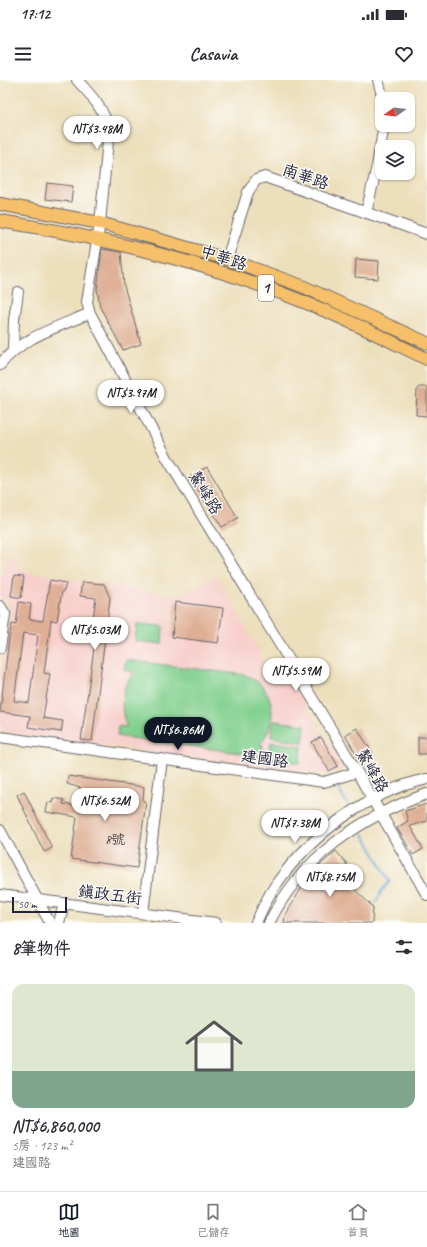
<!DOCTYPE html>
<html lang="zh-TW">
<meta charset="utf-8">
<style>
:root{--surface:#fff;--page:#f7f7f7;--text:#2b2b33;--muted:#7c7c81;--line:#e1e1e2;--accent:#111827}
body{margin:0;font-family:Caveat,"LXGW WenKai TC",sans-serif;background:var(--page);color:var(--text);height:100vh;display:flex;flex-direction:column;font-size:15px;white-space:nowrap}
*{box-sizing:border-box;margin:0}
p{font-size:13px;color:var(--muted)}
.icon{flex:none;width:22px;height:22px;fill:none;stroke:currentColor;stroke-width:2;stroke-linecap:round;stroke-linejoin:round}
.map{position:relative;height:843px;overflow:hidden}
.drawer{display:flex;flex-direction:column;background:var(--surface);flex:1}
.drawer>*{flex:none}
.needle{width:26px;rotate:256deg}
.controls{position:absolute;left:375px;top:12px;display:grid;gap:8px}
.controls a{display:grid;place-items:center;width:40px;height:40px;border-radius:8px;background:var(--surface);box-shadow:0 1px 3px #0004;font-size:20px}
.scale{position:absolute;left:12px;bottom:10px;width:55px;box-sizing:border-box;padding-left:4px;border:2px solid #22223b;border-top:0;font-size:11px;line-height:14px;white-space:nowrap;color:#22223b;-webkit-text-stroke:3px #fdfcf7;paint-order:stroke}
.price{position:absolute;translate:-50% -34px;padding:0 9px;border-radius:14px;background:#fff;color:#222;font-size:13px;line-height:26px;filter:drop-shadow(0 1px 2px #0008)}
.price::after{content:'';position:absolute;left:50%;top:24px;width:12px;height:9px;margin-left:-6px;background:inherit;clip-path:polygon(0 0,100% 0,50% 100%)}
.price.on{background:var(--accent);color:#fff}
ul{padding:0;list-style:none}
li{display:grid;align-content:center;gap:8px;height:212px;padding:0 12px}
li span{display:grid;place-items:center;height:124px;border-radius:12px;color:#555}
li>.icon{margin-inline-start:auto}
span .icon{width:72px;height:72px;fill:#fffc;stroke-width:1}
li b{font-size:17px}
h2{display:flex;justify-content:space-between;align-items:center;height:48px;padding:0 12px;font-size:17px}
.status{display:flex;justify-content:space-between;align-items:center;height:28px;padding:0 20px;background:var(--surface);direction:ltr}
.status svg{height:11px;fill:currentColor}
header{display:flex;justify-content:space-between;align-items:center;height:52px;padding:0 12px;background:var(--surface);font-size:18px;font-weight:800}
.menu{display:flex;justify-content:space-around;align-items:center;height:56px;border-top:1px solid var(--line);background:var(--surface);font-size:11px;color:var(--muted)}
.menu a{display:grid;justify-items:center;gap:2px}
.menu .on{color:var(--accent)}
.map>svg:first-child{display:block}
.built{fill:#f7d0cc}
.pitch{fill:#82d08f;stroke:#527965}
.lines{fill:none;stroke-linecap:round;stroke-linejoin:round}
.stream{stroke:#69a5da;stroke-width:2}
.building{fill:#deaf94;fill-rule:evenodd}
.minor-casing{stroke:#696468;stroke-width:12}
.major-casing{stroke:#696468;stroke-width:14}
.minor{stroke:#fff;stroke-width:10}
.major{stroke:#f6c06b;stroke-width:12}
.labels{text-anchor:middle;stroke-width:3;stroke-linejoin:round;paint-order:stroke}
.number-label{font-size:14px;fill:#514551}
.shield{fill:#fdfcf7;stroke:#646373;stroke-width:1}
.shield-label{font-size:15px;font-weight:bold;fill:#22223b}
.street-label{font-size:16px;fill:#22223b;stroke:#fdfcf7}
</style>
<div class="status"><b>17:12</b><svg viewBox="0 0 49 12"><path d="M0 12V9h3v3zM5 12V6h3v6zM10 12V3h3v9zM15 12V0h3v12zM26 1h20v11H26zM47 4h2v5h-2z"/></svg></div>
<header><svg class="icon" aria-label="menu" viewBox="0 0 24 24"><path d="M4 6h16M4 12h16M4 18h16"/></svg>Casavia<svg class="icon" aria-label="heart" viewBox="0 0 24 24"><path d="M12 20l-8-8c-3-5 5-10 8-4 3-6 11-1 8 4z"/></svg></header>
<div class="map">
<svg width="427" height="843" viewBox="0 0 427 843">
<rect width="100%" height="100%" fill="#fdfcf7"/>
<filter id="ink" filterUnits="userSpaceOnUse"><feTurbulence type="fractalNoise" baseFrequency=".025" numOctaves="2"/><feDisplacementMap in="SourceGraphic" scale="8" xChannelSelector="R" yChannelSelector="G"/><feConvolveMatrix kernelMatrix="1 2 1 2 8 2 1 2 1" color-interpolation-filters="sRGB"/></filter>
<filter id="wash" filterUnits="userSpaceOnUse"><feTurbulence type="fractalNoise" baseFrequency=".012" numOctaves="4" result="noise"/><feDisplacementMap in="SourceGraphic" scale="16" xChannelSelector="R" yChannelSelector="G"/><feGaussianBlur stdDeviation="0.9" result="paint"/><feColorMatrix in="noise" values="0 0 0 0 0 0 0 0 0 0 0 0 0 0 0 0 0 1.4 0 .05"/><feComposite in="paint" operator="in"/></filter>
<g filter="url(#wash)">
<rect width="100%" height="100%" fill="#ecdfbc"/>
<path class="built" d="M11 471 22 491 178 516 216 495 263 577 265 600 291 603 344 687 337 692 322 694 0 652V601L11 532 8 524 0 518V497Z"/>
<path class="pitch" d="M137 544 163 546 162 564 135 561Z
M126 580 245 595C275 606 280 640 260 664L263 665 261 676 117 656 118 646 127 647C119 628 121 608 134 592L124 590Z
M274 641 305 645 303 662 271 657Z
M271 662 302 666 300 683 268 678Z"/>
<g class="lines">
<path class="stream" d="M337 706 347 724
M363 754 390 801 381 812 376 823"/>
</g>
<g id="blocks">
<path class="building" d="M47 103 73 106 71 122 45 119Z
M102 169 121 172 124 206 141 264 123 270 100 227 97 209Z
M356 179 379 181 378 199 355 197Z
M419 307H427V336L416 335 417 309Z
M207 387 238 438 222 447 190 397Z
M14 496 24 497 21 518 11 516Z
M50 500 66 503 64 511H62L57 541 51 540 44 593 50 594 43 638 63 641 61 652 28 647 30 636 0 632 9 558 12 544 16 545 19 522 31 524 29 539 43 541ZM23 553 38 555 29 623 14 621Z
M82 502 104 504 110 518 92 661 81 660 95 561 92 544 96 518 80 516Z
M175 522 223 528 218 563 172 557Z
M357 648 373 674 360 681 345 655Z
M321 657 338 686 329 691 312 662Z
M418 657H427V674H418Z
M68 696 144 707 143 721 146 722 137 788 71 779 77 737 46 732 48 722 52 723 53 718 64 720 63 724 78 726 81 708 67 704Z
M24 711 52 768 44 772 17 715Z
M427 724V741L410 746 423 769 413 775 397 748 408 741 405 731Z
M336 771 347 784 345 786 353 797 350 800V805L373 827 372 843H284L285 836 303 805 319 786Z"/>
</g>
</g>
<g filter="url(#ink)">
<use href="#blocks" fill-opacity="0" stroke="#696468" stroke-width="1"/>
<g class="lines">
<defs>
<path id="minor" d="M77 0C91 15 104 29 109 50L100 143 87 222 90 233 167 378 357 692 427 815
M378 0 383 19
M366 133 377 86 384 45
M227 179 248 112 256 100 265 97 427 154
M13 270 14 240 18 212
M0 285C21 257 59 247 90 233
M0 526 5 534 0 568
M0 657 324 702 357 692
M0 750 50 843
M0 815 216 843
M143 833 162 679
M59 843 64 823
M256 843C262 829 268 815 277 803 311 755 369 711 427 699
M269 843C301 778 360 737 427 714"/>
<path id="major" d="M0 124 100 143 227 179 302 206 427 263
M0 141C106 158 210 183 309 224 349 240 388 260 427 279"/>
</defs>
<use href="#minor" class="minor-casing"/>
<use href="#major" class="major-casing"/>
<use href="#minor" class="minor"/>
<use href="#major" class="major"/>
</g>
</g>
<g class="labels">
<g class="number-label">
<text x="115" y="764">8號</text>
</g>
<rect class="shield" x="258" y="195" width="16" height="26" rx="3"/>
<g class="shield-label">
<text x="266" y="213">1</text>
</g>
<g class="street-label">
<text transform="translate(306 96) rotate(19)" y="6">南華路</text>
<text transform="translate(224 177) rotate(18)" y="6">中華路</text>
<text transform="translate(206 412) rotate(59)" y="6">鰲峰路</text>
<text transform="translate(265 678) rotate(8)" y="6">建國路</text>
<text transform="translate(373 690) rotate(60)" y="6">鰲峰路</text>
<text transform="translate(110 814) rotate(7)" y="6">鎮政五街</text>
</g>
</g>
</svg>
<div class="controls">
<a><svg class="needle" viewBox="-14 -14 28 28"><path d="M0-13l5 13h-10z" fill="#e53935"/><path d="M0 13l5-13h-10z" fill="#7c7c81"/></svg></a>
<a><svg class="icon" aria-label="layers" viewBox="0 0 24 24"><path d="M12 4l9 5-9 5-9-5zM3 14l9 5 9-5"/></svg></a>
</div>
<div class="scale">50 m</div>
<b class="price" style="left:97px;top:70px">NT$3.48M</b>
<b class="price" style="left:131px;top:334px">NT$3.97M</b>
<b class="price" style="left:95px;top:571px">NT$5.03M</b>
<b class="price" style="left:296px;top:612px">NT$5.59M</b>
<b class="price on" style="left:178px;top:671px">NT$6.86M</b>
<b class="price" style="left:105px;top:742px">NT$6.52M</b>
<b class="price" style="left:295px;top:764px">NT$7.38M</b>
<b class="price" style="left:330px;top:818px">NT$8.75M</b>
</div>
<section class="drawer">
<h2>8筆物件<svg class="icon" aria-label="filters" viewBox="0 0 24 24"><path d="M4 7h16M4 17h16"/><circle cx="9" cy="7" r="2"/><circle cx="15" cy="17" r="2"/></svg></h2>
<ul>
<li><span style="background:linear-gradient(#dfe7d0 70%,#7fa58c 0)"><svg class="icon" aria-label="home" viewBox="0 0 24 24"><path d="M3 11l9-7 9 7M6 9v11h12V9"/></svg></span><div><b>NT$6,860,000</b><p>5房 · 123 m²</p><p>建國路</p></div></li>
</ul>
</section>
<nav class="menu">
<a class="on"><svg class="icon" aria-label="map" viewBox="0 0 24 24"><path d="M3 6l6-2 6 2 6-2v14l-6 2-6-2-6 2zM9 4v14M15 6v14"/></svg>地圖</a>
<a><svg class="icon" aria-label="saved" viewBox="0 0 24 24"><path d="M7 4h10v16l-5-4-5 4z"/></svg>已儲存</a>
<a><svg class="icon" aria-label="home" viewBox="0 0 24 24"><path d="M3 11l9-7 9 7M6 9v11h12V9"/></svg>首頁</a>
</nav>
